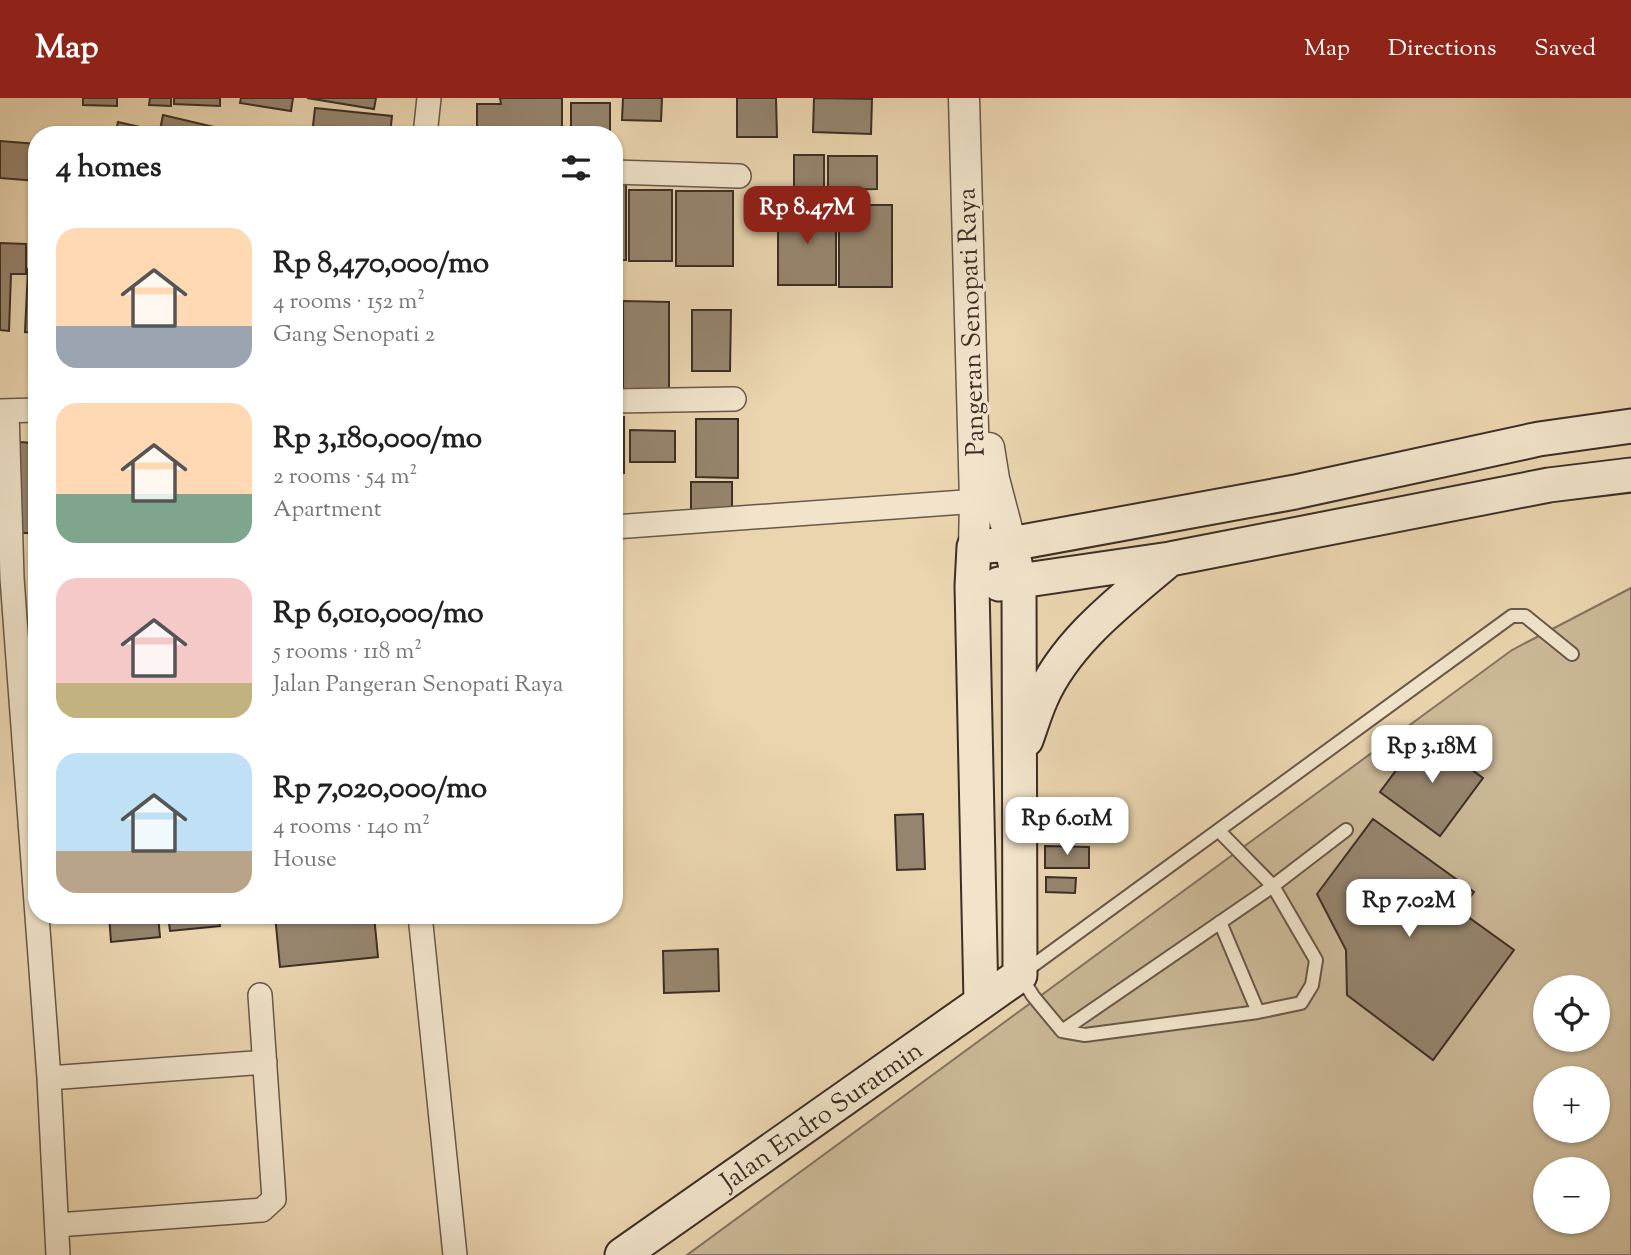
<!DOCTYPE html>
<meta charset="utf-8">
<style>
:root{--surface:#fff;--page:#f2f2f2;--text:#222;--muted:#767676;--accent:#8f2418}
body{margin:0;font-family:"Sorts Mill Goudy",serif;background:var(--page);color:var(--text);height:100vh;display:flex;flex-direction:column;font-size:26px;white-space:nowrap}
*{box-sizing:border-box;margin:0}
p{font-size:23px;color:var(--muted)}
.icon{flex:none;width:38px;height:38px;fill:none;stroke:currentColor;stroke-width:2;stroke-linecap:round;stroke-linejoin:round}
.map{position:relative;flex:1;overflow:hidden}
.details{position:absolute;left:28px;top:28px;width:595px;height:798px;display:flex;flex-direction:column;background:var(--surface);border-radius:28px;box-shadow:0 2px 5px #0004}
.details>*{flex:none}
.fabs{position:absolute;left:1533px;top:877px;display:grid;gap:14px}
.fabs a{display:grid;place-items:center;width:77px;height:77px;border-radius:50%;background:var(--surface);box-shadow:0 2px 5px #0004;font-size:35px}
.price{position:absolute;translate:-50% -60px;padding:0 16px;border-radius:14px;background:#fff;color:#222;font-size:23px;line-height:46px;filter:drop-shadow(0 2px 4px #0008)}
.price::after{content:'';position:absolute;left:50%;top:42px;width:21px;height:16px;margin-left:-10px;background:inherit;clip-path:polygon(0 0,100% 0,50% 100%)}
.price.current{background:var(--accent);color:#fff}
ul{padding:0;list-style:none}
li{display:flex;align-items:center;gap:21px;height:175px;padding:0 28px}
li span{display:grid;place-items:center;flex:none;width:196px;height:140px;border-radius:21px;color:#555}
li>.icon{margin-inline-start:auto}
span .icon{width:84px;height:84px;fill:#fffc;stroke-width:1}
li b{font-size:30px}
h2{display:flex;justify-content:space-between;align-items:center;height:84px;padding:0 28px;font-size:30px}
header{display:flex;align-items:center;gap:42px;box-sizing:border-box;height:98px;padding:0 35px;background:var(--accent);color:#fff}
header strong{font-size:33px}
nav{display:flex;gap:38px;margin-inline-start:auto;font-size:24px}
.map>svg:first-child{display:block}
.green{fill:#ccb998;stroke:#847460;stroke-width:2;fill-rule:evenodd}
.building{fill:#96856e;stroke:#3c2e27;stroke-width:2}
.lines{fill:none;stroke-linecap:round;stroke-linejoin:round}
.service-casing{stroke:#685849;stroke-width:16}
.minor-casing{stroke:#685849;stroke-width:26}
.tertiary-casing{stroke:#685849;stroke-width:33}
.secondary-casing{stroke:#3c2e27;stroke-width:37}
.service{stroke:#f1e4cb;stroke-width:12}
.minor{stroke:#f1e4cb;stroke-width:23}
.tertiary{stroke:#f1e4cb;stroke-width:30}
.secondary{stroke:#f1e4cb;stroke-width:33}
.labels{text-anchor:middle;stroke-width:6;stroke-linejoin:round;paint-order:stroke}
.street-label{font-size:26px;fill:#3c2e27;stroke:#f1e4cb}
</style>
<header>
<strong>Map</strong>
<nav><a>Map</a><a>Directions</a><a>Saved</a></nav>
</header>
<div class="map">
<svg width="1631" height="1157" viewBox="0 0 1631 1157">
<rect width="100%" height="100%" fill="#ead5af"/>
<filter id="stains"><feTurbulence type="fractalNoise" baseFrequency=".00286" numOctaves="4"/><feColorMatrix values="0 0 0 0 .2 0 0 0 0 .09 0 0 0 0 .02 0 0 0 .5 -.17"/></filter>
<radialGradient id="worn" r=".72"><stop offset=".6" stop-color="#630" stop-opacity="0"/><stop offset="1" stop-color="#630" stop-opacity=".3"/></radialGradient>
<path class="green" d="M1631 490V1157H687L1512 552ZM1545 889H1598V942H1545ZM1545 980H1598V1032H1545ZM1545 1071H1598V1124H1545Z"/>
<path class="building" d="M83 0H117V8L83 7Z
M150 0H171V8L149 7Z
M174 0H220V8L174 6Z
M241 0H293L291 13 240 5Z
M307 0H376L374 11Z
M500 0H562V37H477V6H501Z
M623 0H662L661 23 622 22Z
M737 0H776L777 39H737Z
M814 0 872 1 871 36 813 34Z
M571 5H610V37H571Z
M315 10 392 18 390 37H312Z
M163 17 214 29 212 37H159Z
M118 24 153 32 152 37H115Z
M0 43 37 46V83L0 80Z
M794 57H824V105H794Z
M828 58H877V91L828 92Z
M614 84H626V162H614Z
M629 92H672V163H629Z
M676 93H733V168H676Z
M839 107H892V189H839Z
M778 108H836V187H778Z
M0 145 26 146V176H11L9 233 0 232Z
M28 171 37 172V235L25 234Z
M623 203 669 204V292H623Z
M692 212H731L730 273H692Z
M614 232H619L618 273H614Z
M614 319H624V375H614Z
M696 321H738V380L696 379Z
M630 332 675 333V364H630Z
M17 344 37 345V435H16Z
M691 384H732V413H691Z
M1423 636 1483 680 1440 738 1380 694Z
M923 716 925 771 897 772 895 717Z
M1373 721 1474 794 1460 813 1514 852 1433 962 1347 897 1346 852 1317 796Z
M1045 748 1089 749V770H1045Z
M1046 779 1076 780 1075 795 1046 794Z
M109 817H158L160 839 111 844Z
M168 817H219L220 828 170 833Z
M275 817H374L378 859 280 869Z
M718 851 719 893 664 895 663 853Z"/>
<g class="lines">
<defs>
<path id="service" d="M1219 733 1273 788 1316 862 1312 887 1301 905 1258 914 1085 937 1062 933 1033 898 1020 877 1512 518H1525L1572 556
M1220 824 1258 914
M1062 933 1273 788 1346 732"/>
<path id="minor" d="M425 37 429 0
M614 74 739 78
M614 303 734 301
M0 313 37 312
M7 313 12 480 49 980 58 1157
M614 429 992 402
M420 817 455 1157
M49 980 265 964
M57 1127 262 1112 274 1101 260 897"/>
<path id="tertiary" d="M964 0 975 403 974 449
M989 350 994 381 1011 446"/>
<path id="secondary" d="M999 486 1170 461 1549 387 1631 377
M1026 642C1031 629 1035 614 1041 601 1066 543 1123 501 1170 461
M981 903 972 488 974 449 1011 446 1295 394 1539 341 1631 328
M622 1157 1020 877 1019 484 1011 446"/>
</defs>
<use href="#service" class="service-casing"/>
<use href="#minor" class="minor-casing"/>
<use href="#tertiary" class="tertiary-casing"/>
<use href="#secondary" class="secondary-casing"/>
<use href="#service" class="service"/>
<use href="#minor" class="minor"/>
<use href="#tertiary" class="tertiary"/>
<use href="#secondary" class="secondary"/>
</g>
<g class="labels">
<g class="street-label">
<text transform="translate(970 224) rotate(-92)" y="9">Pangeran Senopati Raya</text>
<text transform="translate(821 1017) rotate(-35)" y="9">Jalan Endro Suratmin</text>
</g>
</g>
<rect width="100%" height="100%" filter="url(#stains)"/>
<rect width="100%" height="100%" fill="url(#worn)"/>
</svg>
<div class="fabs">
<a><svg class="icon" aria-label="locate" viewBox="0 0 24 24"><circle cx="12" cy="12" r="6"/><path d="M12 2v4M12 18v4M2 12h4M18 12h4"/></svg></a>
<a>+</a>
<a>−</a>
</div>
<b class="price current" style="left:807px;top:148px">Rp 8.47M</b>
<b class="price" style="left:1432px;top:687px">Rp 3.18M</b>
<b class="price" style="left:1067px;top:759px">Rp 6.01M</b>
<b class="price" style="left:1409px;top:841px">Rp 7.02M</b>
<section class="details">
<h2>4 homes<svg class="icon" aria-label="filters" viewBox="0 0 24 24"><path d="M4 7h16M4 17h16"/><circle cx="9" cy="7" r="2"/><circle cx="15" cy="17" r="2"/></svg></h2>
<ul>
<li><span style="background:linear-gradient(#ffd9b3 70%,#9aa5b1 0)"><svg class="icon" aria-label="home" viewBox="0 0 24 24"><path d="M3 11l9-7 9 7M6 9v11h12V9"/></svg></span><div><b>Rp 8,470,000/mo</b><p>4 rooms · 152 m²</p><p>Gang Senopati 2</p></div></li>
<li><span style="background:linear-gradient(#ffd9b3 65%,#7fa58c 0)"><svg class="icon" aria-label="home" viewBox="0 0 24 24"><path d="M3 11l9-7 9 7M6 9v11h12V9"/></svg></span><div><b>Rp 3,180,000/mo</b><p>2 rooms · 54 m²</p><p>Apartment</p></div></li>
<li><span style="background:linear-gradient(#f6c9c9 75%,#c2b280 0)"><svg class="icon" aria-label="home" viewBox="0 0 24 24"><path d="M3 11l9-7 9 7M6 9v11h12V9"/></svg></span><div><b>Rp 6,010,000/mo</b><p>5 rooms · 118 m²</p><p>Jalan Pangeran Senopati Raya</p></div></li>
<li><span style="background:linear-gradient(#bfe0f5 70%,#b9a48a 0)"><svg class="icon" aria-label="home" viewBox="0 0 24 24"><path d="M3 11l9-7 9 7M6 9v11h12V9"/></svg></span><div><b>Rp 7,020,000/mo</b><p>4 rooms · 140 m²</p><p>House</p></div></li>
</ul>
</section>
</div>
